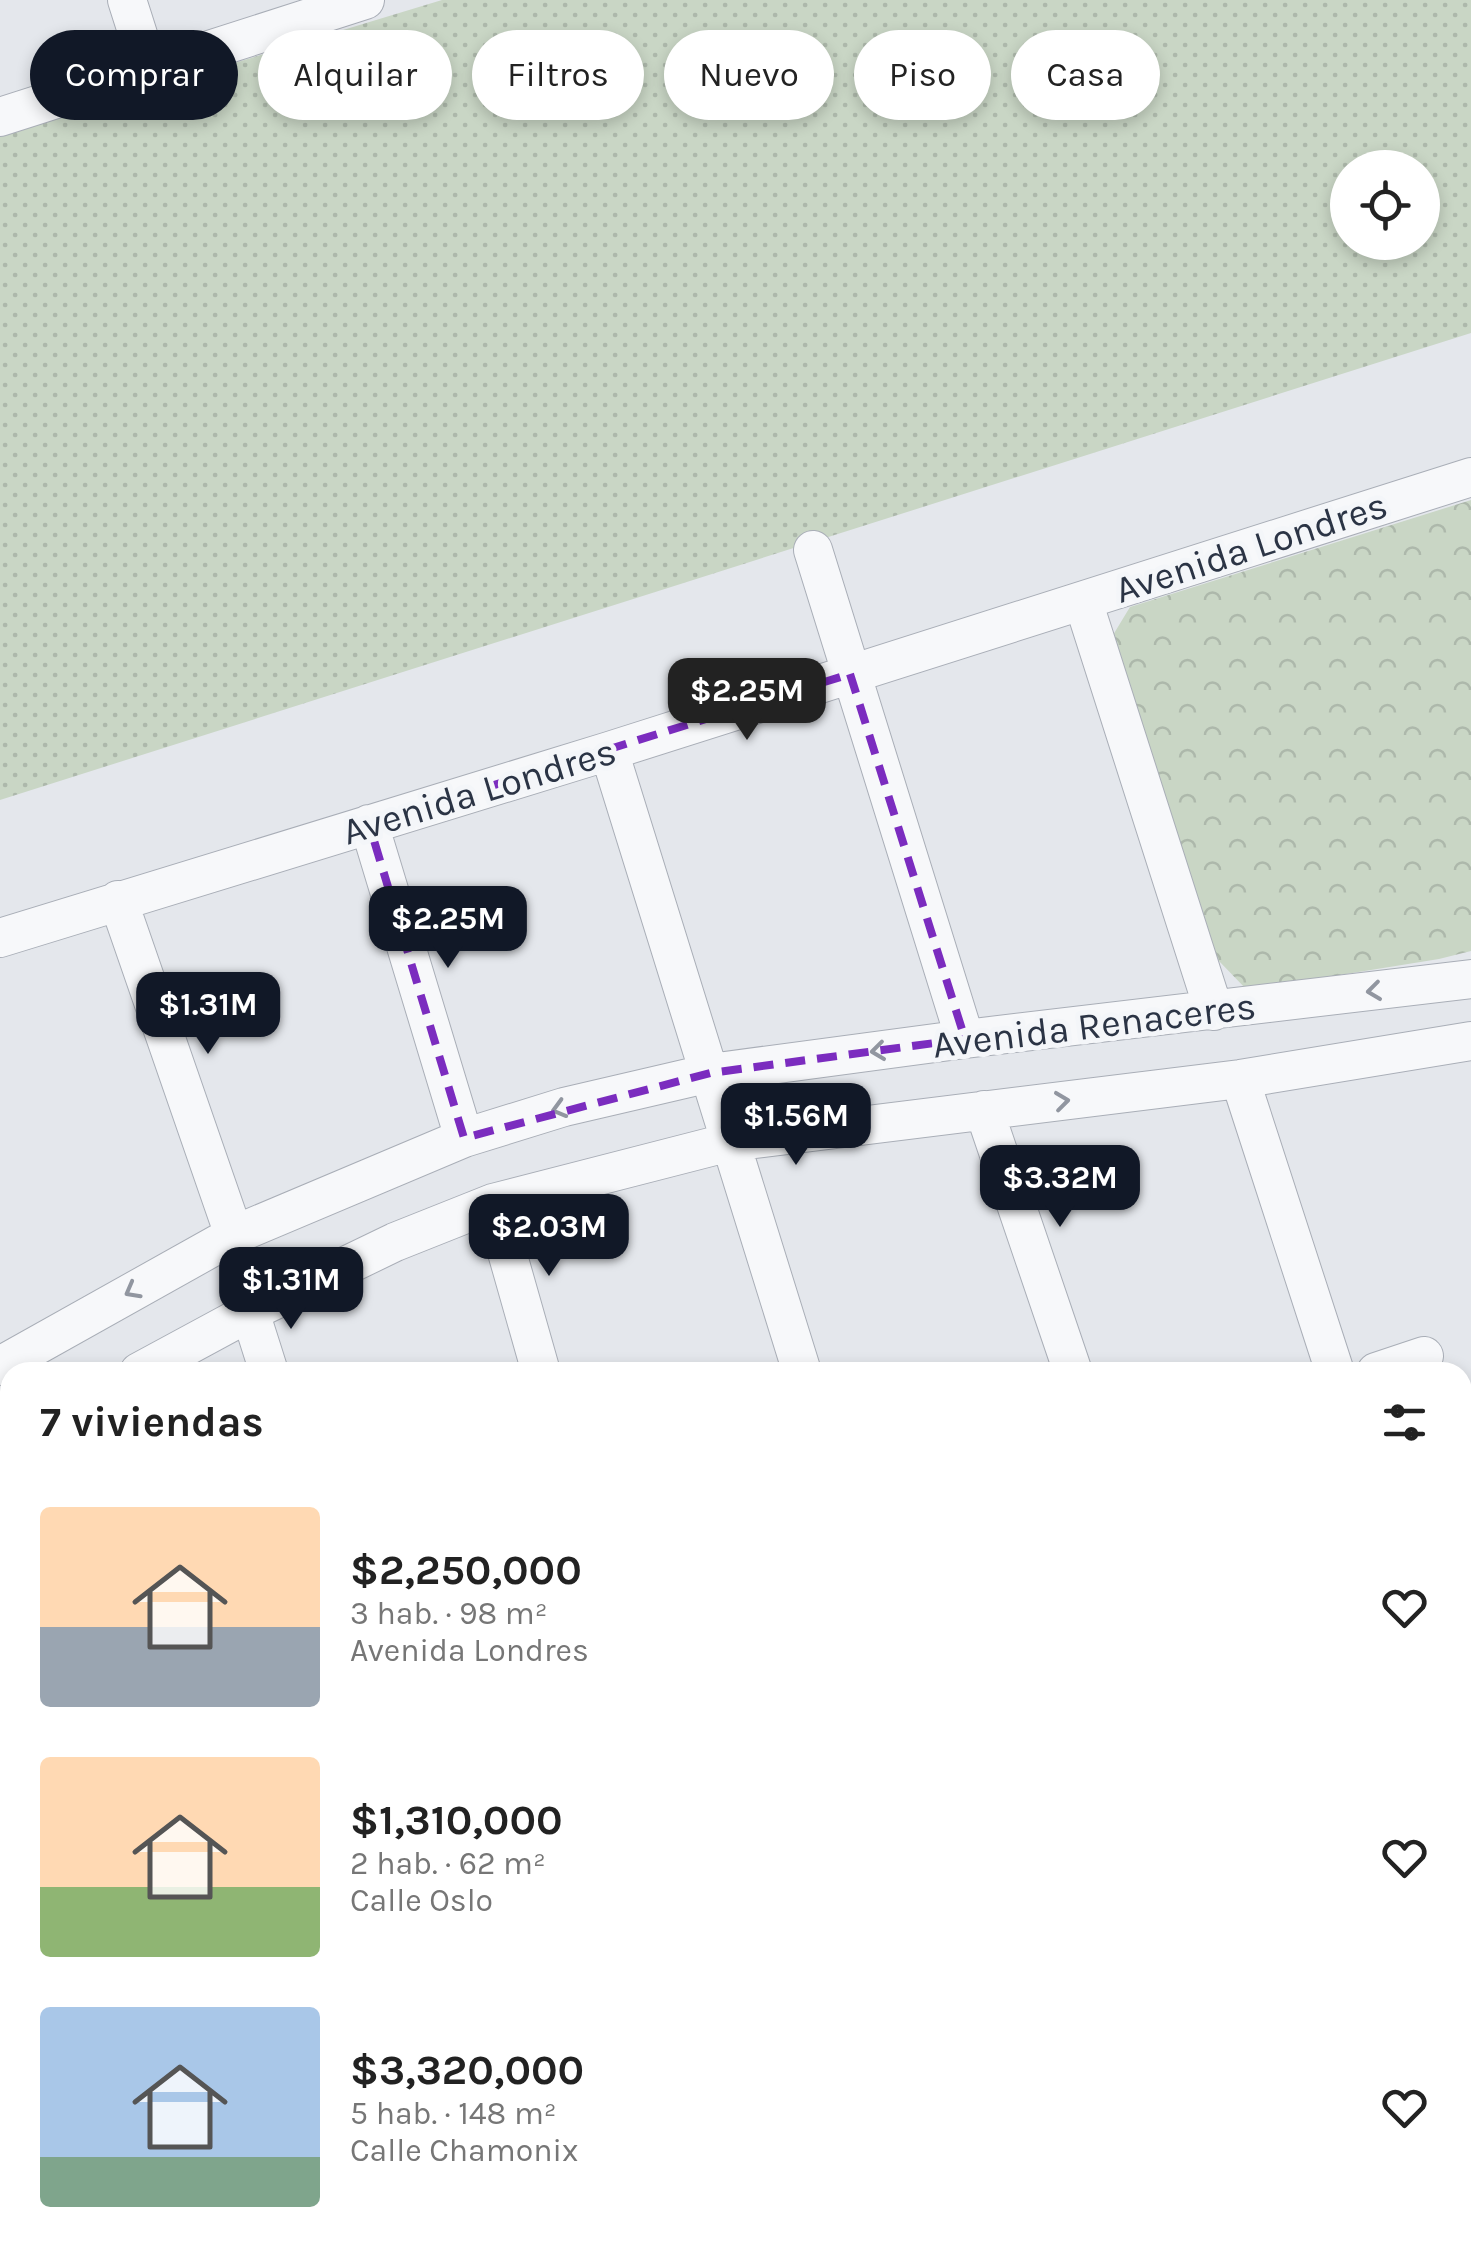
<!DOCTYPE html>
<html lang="es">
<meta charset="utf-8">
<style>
:root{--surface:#fff;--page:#f2f2f2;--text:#222;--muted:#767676;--accent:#111827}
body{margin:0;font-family:Karla,sans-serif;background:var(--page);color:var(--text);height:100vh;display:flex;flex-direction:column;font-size:38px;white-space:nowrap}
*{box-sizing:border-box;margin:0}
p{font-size:32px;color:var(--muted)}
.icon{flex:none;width:55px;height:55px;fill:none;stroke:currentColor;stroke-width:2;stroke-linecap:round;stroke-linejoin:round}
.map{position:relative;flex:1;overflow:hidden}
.drawer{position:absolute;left:0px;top:1362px;width:1472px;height:892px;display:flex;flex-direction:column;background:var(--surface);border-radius:30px 30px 0 0;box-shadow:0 5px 15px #0003}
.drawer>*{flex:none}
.banner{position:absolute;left:30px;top:30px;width:1412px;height:90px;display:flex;gap:20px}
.fabs{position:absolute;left:1330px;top:150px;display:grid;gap:20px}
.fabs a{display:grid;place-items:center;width:110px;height:110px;border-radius:50%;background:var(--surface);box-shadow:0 5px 15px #0003;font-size:50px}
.price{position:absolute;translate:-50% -85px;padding:0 22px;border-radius:20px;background:var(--accent);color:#fff;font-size:32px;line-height:65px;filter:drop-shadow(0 2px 5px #0008)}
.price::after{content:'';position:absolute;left:50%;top:60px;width:30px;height:22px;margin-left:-15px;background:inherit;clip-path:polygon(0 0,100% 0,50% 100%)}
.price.active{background:#222;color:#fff}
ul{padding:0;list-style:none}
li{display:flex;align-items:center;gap:30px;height:250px;padding:0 40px}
li span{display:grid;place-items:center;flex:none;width:280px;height:200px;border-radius:10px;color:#555}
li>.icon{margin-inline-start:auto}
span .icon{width:120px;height:120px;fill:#fffc;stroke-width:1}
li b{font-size:42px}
h2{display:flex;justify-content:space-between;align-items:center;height:120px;padding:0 40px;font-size:42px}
.tag{padding:0 35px;border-radius:45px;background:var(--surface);box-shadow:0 5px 15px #0003;font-size:35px;line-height:90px}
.tag.active{background:var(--accent);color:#fff}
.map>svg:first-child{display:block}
.grass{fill:url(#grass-dots);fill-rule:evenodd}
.park{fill:url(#park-crowns)}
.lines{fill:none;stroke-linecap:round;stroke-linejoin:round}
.minor-casing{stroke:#a9aeb7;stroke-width:40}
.minor{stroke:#f7f8fa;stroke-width:38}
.oneway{stroke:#9196a0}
.marked{fill:none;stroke:#7b2cbf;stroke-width:8;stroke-dasharray:20 12;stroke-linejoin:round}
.labels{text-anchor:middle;stroke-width:10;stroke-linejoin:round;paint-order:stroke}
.street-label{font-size:38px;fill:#2b3445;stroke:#f4f6f9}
</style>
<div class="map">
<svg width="1471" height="2253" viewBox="0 0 1471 2253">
<defs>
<pattern id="grass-dots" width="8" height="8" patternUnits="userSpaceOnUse" patternTransform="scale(2.5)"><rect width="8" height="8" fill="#c9d6c5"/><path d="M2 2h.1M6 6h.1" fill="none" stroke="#adb8ab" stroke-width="1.8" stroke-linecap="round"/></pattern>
<pattern id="park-crowns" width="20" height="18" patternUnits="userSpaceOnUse" patternTransform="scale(2.5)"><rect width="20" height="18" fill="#c9d6c5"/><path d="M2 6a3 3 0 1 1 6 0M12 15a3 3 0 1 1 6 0" fill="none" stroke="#adb8ab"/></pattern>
</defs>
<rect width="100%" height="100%" fill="#e4e7ec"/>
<path class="grass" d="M442 0H1471V333L0 800V134ZM1348 168H1422V242H1348Z"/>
<path class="park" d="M1471 500V951L1439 959 1247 990 1218 960 1110 640 1130 607Z
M811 2245H1142L1145 2253H813Z"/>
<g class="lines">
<defs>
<path id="minor" d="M127 0 149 69
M0 117 365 0
M813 550 965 1039
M1083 601 1214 1011
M609 751 802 1372
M369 824 464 1138
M118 900 234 1235
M0 938 609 751 1471 477
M1240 1079 1335 1372
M984 1110 1073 1372
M493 1203 541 1372
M250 1312 269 1372
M0 1366 234 1235 464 1138 564 1107 710 1073 965 1039 1471 979
M139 1372 250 1312 395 1242 493 1203 730 1142 1240 1079 1471 1041
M1376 1372 1424 1356
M0 1449 10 1443
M0 1490 10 1523
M1462 1616 1471 1613
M0 1836 10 1832
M0 2114 10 2110
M218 2245 221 2253
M275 2245 278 2253
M536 2245 538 2253
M803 2245 806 2253
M1177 2245 1180 2253
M1442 2245 1444 2253"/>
</defs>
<use href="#minor" class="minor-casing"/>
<use href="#minor" class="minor"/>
</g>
<defs><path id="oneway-chevron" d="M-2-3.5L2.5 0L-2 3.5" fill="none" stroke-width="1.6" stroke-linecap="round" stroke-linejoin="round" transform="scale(2.5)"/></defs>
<g class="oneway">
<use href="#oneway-chevron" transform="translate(1374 991) rotate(173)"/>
<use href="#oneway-chevron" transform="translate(878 1051) rotate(173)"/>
<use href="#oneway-chevron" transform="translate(1062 1101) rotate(-7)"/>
<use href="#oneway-chevron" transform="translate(559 1109) rotate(164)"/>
<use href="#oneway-chevron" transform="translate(132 1291) rotate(151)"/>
</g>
<path class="marked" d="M850 674 965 1039 710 1073 464 1138 369 824Z"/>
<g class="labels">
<g class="street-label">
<text transform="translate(1251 547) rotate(-18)" y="13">Avenida Londres</text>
<text transform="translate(479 791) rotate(-17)" y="13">Avenida Londres</text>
<text transform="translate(1094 1025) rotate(-7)" y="13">Avenida Renaceres</text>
</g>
</g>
</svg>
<div class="fabs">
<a><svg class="icon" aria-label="locate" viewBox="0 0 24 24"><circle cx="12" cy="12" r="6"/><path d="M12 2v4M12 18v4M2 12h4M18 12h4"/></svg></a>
</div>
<b class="price active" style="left:747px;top:743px">$2.25M</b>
<b class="price" style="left:448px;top:971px">$2.25M</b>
<b class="price" style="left:208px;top:1057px">$1.31M</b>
<b class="price" style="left:796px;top:1168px">$1.56M</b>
<b class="price" style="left:1060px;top:1230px">$3.32M</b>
<b class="price" style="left:549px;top:1279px">$2.03M</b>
<b class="price" style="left:291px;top:1332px">$1.31M</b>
<div class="banner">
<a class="tag active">Comprar</a>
<a class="tag">Alquilar</a>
<a class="tag">Filtros</a>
<a class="tag">Nuevo</a>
<a class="tag">Piso</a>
<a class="tag">Casa</a>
</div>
<section class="drawer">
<h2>7 viviendas<svg class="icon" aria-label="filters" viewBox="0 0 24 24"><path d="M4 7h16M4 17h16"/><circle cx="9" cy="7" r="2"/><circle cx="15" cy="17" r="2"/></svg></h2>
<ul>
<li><span style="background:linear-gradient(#ffd9b3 60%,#9aa5b1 0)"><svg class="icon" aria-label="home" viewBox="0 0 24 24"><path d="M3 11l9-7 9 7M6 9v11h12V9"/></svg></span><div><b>$2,250,000</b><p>3 hab. · 98 m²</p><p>Avenida Londres</p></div><svg class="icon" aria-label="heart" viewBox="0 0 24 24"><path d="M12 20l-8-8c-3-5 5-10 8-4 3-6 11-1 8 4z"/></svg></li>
<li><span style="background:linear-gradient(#ffd9b3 65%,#8fb573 0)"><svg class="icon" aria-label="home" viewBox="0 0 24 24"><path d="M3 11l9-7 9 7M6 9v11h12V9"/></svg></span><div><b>$1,310,000</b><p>2 hab. · 62 m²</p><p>Calle Oslo</p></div><svg class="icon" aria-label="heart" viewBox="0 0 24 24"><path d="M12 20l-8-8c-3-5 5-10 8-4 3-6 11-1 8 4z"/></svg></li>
<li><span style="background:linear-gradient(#a9c7e8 75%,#7fa58c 0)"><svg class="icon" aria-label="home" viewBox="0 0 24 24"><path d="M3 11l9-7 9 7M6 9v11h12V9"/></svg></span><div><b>$3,320,000</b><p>5 hab. · 148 m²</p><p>Calle Chamonix</p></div><svg class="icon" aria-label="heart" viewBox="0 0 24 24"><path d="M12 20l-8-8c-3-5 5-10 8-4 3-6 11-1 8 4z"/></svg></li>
</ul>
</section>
</div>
